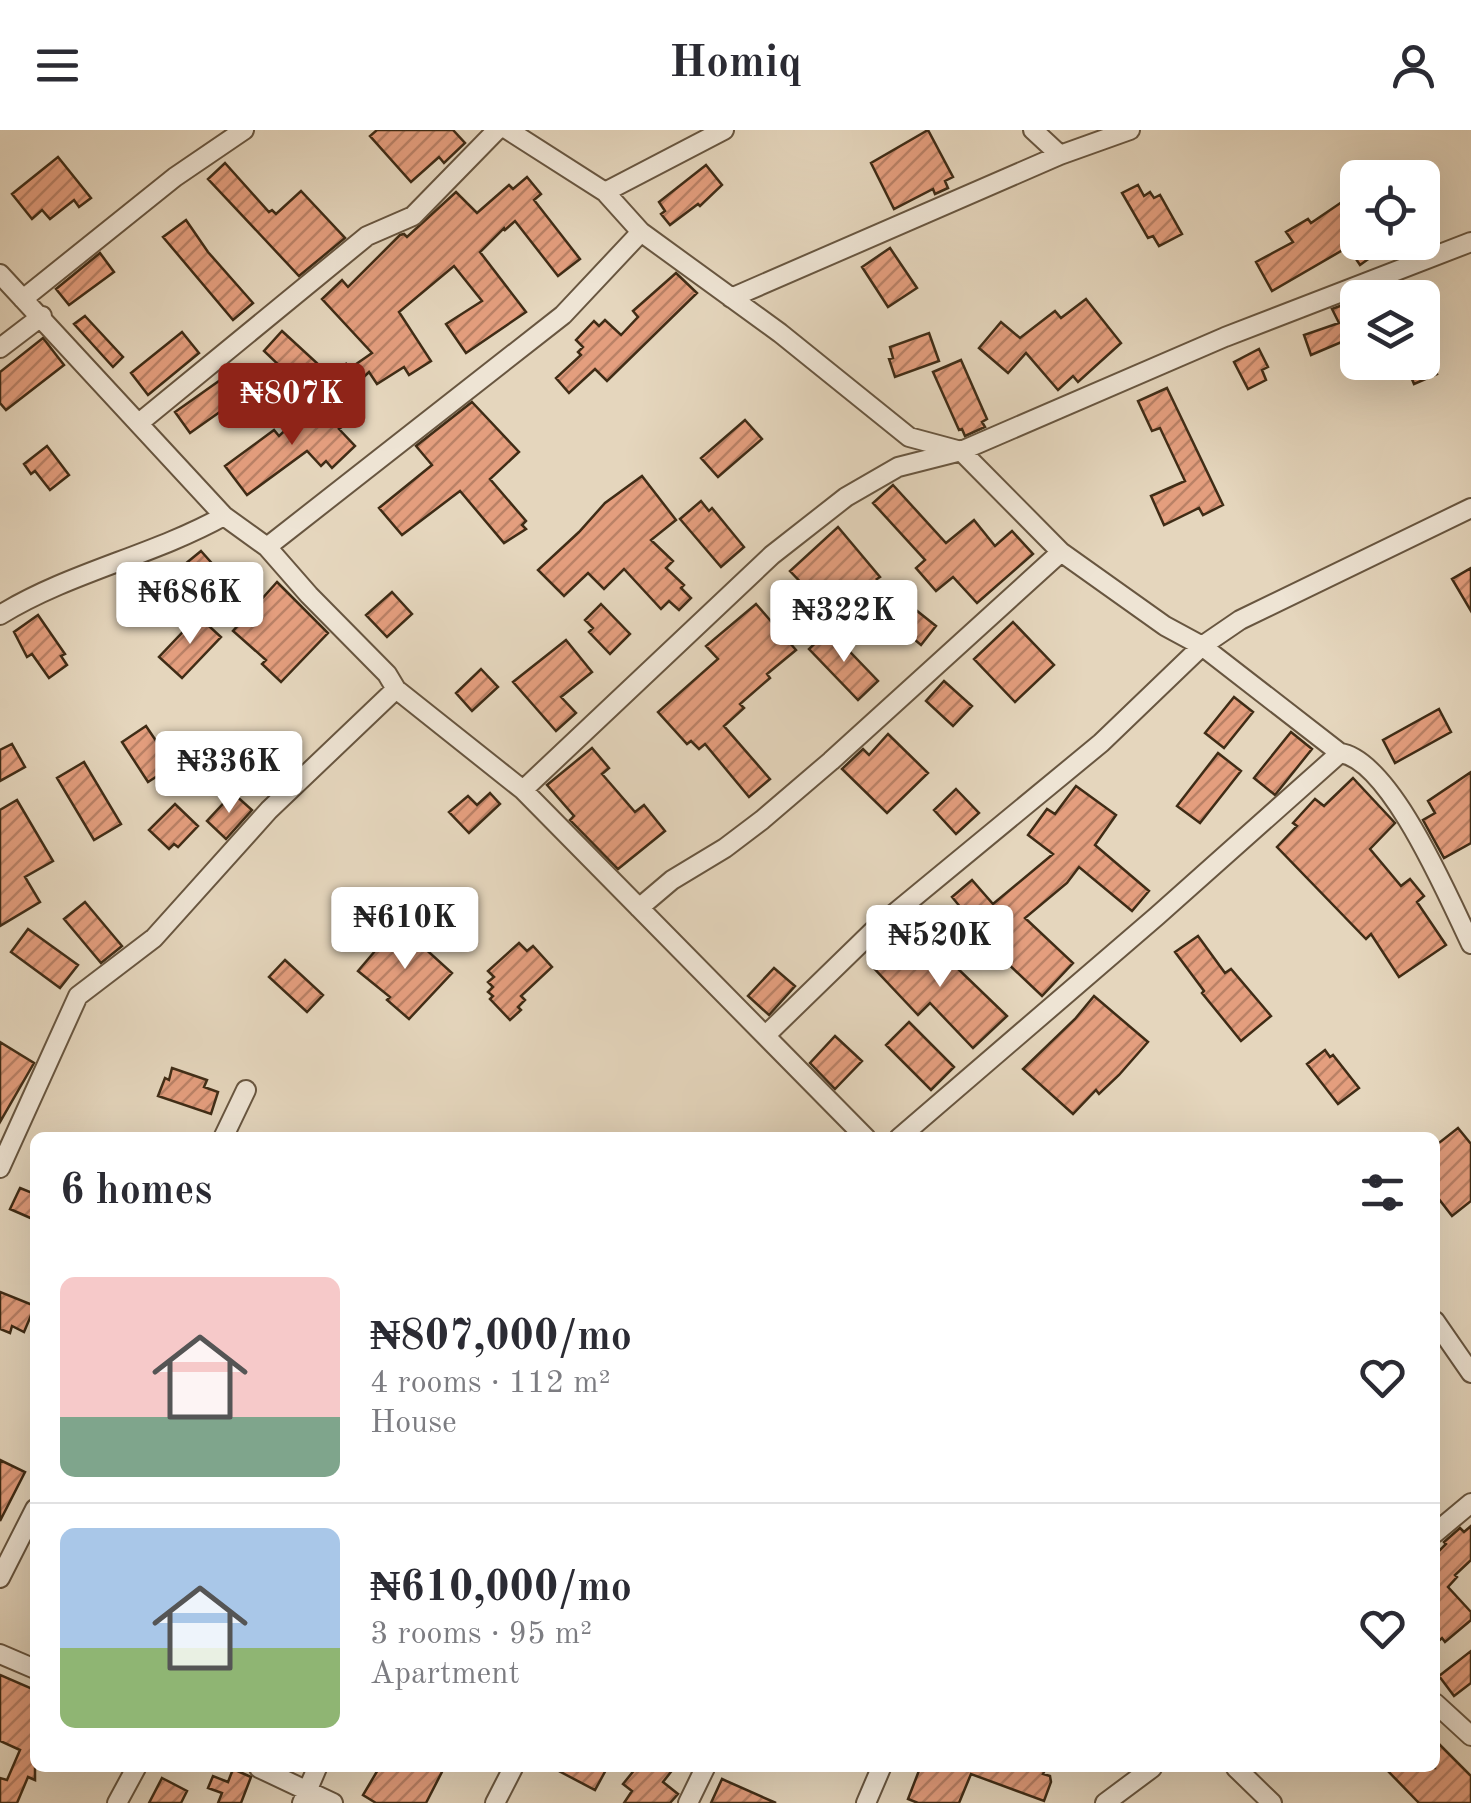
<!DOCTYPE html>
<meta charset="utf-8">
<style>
:root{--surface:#fff;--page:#f7f7f7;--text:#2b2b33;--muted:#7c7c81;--line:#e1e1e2;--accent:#8f2418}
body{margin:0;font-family:"Old Standard TT",serif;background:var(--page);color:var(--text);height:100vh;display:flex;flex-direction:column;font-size:38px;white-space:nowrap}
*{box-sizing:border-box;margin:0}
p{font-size:32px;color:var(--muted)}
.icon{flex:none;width:55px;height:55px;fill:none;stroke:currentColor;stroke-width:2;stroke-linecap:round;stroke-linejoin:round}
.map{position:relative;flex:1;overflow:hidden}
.details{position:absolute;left:30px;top:1002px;width:1410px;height:640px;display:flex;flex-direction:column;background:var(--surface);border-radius:15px;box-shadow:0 10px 40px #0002}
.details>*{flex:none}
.fabs{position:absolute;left:1340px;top:30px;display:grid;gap:20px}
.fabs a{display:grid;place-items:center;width:100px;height:100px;border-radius:15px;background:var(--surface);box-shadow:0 10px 40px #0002;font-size:50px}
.price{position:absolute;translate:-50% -85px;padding:0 22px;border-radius:10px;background:#fff;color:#222;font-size:32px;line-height:65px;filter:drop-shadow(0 2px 5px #0008)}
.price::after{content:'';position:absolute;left:50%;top:60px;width:30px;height:22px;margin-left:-15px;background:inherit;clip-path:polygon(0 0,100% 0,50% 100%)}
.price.on{background:var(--accent);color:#fff}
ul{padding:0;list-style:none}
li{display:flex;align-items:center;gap:30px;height:250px;padding:0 30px}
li+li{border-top:2px solid var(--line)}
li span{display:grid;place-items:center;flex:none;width:280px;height:200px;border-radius:15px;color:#555}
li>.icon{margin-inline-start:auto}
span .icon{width:120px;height:120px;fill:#fffc;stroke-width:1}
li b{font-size:42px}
h2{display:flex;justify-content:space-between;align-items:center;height:120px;padding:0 30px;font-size:42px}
header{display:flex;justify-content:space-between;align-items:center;height:130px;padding:0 30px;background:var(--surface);font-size:45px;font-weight:700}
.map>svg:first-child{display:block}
.building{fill:url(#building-hatch);stroke:#3f2c16;stroke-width:2.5}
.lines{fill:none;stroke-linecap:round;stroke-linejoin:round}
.street-casing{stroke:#685640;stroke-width:22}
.street{stroke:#eee4d4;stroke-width:18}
</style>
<header><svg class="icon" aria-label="menu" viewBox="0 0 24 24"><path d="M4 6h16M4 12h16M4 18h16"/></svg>Homiq<svg class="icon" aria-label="person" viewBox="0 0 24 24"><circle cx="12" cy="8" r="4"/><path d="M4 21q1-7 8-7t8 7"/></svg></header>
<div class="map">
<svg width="1471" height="1673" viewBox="0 0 1471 1673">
<defs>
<pattern id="building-hatch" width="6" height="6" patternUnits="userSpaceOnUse" patternTransform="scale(2.5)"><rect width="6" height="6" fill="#e49e7e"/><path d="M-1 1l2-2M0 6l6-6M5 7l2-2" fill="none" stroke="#ba8166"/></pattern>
</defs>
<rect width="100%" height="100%" fill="#e5d6bd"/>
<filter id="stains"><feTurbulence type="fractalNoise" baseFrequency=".002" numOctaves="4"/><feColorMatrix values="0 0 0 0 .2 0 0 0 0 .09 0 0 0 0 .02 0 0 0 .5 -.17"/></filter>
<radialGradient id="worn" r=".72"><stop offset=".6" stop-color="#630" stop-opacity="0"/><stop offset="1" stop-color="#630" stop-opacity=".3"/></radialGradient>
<path class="building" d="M377 0H453L465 13 444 33 439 27 411 52 370 6Z
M928 0 953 47 945 51 948 58 935 64 933 59 894 79 871 33Z
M58 27 91 68 79 77 74 70 50 89 42 80 32 89 12 64Z
M225 33 269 82 272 80 276 84 301 61 345 108 299 146 208 49Z
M706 35 722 55 700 76 698 74 670 95 661 84 665 81 659 72Z
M527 47 541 64 534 70 580 129 558 146 515 91 505 100 504 98 480 122 526 182 466 223 446 194 482 171 454 136 399 182 431 231 409 245 404 237 377 254 369 242 349 261 334 244 346 234 349 239 372 223 322 169 342 150 348 157 400 105 404 104 407 107 456 62 477 83 509 55 513 59Z
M1138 55 1144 66 1150 62 1154 68 1160 65 1182 104 1159 116 1153 106 1148 108 1122 63Z
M1358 61V112H1392L1360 135 1348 117 1272 161 1256 132 1293 112 1286 102 1308 89 1311 93Z
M186 90 208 122 253 173 233 190 163 107Z
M890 118 917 158 888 177 862 137Z
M100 123 114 142 69 175 56 159Z
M676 143 697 163 607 251 595 239 569 263 556 248 581 225 578 222 583 217 576 210 594 191 599 196 605 190 621 205 638 187 633 181Z
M1086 169 1121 213 1078 252 1073 246 1058 260 1026 223 1008 243 979 218 1001 192 1020 208 1055 181 1061 188Z
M1345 174 1358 205 1311 225 1304 205 1339 193 1332 179Z
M85 186 123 227 113 237 74 194Z
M282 201 331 246 312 267 264 221Z
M182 202 199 223 148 265 131 243Z
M929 203 939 231 895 247 889 229 893 228 890 217Z
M43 208 64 235 6 280 0 273V242Z
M1259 219 1268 237 1262 240 1266 250 1248 259 1234 232Z
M961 230 987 289 982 292 985 297 965 306 962 299 959 300 933 242Z
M1405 232H1432L1437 244 1414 254Z
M226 246 241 267 190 303 175 282Z
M1167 258 1223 375 1203 385 1199 378 1164 395 1151 366 1185 351 1160 298 1152 301 1138 271Z
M318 270 343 296 339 299 355 316 332 338 326 331 321 336 307 321 247 365 225 336 274 300 279 306Z
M472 272 519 322 490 349 526 391 522 395 526 399 504 413 460 361 402 405 379 378 432 335 416 316Z
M745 290 762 309 718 347 701 328Z
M47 316 69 345 50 360 35 341 31 344 24 334Z
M642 346 676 390 651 410 673 431 666 438 684 455 681 458 691 468 679 480 669 471 661 479 624 439 604 459 588 443 564 466 538 440 579 402 605 373Z
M893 355 946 413 974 390 995 416 1012 401 1033 424 977 473 953 447 936 461 916 438 925 430 873 373Z
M701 371 709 381 712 378 744 417 721 437 680 389Z
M838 397 880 447 877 449 936 496 921 515 857 461 832 485 790 441Z
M201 421 218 440 195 459 179 439Z
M1471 438V481L1452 449Z
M277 452 328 503 281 552 262 534 266 530 233 501Z
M392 462 412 484 387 507 366 485Z
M601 474 630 504 610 524 589 502 593 498 585 490Z
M756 474 796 520 767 544 770 548 740 574 744 578 724 596 770 649 749 667 705 614 699 619 691 611 687 614 658 582 718 529 706 516Z
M38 485 65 524 61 526 67 535 49 548 32 524 27 527 14 502Z
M198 486 221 507 182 548 159 527Z
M1013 492 1054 535 1015 572 974 529Z
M829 500 878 551 858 570 809 519Z
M566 510 592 542 561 567 576 583 556 601 513 552Z
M481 539 498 557 472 581 456 563Z
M944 551 972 576 953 596 926 571Z
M1234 567 1253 582 1224 618 1205 603Z
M1439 579 1451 602 1395 633 1383 610Z
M146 596 173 636 148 652 122 612Z
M1291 602 1312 619 1275 665 1254 648Z
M888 604 928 643 887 683 842 639 863 619 869 625Z
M12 614 25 637 0 651V620Z
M592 618 609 638 602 644 635 682 644 675 665 701 618 739 570 690 574 686 547 655Z
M1218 623 1241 641 1200 693 1177 676Z
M84 632 121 694 94 710 57 648Z
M1471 642V713L1444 728 1423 690 1435 683 1428 671Z
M1353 648 1395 693 1370 719 1401 756 1410 749 1424 766 1417 772 1446 815 1399 847 1371 804 1366 809 1277 717 1297 696 1293 693 1315 669 1324 676Z
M1076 656 1116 685 1095 715 1149 761 1132 781 1079 737 1067 753 1025 788 1073 833 1042 866 1003 829 952 767 972 750 993 774 1053 724 1028 705 1047 679 1055 684Z
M956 659 979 683 956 704 934 680Z
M233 663 252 680 226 709 207 691Z
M490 663 500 674 469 703 449 682 468 666 477 675Z
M17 670 53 731 25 747 40 772 0 796V680Z
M175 674 198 696 178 717 174 714 169 719 149 700Z
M85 772 122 816 101 833 64 789Z
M398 794 452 843 409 889 387 870 390 867 358 841Z
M28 799 78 835 60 858 11 822Z
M1198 806 1225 843 1231 839 1271 886 1241 911 1202 863 1204 861 1175 822Z
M926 808 1007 886 973 918 930 873 918 885 870 834 890 816 903 831Z
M519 813 527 821 533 816 552 837 521 866 525 870 518 877 521 880 510 890 490 869 493 866 488 862 493 857 488 852 494 847 488 841Z
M285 830 323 865 307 882 269 847Z
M774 838 795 856 769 885 748 866Z
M1094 866 1148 912 1119 945 1099 964 1096 960 1073 984 1023 939 1075 889Z
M909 892 954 937 931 960 886 915Z
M835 906 862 931 835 959 810 933Z
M0 912 34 933 0 992Z
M1325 920 1330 927 1333 925 1359 958 1338 974 1307 934Z
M172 938 207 950 204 957 218 962 211 984 158 966 165 948 169 950Z
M1458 998 1471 1014V1071L1452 1086 1435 1064V1016Z
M20 1058 35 1064V1090L10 1079Z
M0 1162 35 1176 24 1202 12 1196 10 1203 0 1199Z
M0 1330 25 1342 0 1391Z
M1471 1396V1430L1455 1445 1457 1447 1448 1457 1471 1482V1490L1445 1512 1442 1508 1435 1514V1425L1446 1414 1444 1412 1460 1398 1464 1402Z
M1471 1521V1553L1454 1566 1439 1546Z
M0 1545 35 1560V1650L28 1647 17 1673H0V1648L7 1650 20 1620 0 1611Z
M1435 1610 1471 1646V1673H1419L1385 1638H1435Z
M379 1638H444L426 1673H376L363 1665Z
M553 1638H607L595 1660Z
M636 1638H674L663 1652 678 1664 670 1673H624L632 1661 623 1654Z
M920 1638H1046L1043 1644 1050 1646 1051 1652 1044 1671 971 1644 959 1673H918L908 1669Z
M233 1639 251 1647 241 1673H218L222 1663 208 1658 213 1646 228 1652Z
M162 1648 187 1661 181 1673H149Z
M722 1649 776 1673H711Z"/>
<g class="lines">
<defs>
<path id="street" d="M508 0 605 62 641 102 780 203 909 307 961 321 1061 422 1165 496 1202 516 1340 623C1391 630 1449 769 1471 814
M1033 0 1060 25
M605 62 724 0
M0 144 224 386 267 417 309 465 387 544 396 559 523 660 866 1008
M731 168 1060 25 1130 0
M23 169 175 47 244 0
M0 218 42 186
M139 293 367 106 413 86 497 0
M267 417 563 185 641 102
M0 485C70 442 152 426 224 386
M523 660 772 425 846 367 898 337 961 321 1225 207 1471 112
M639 778 672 750 725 718 762 690 831 631 1061 422
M766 905 873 801 1101 613 1202 516 1240 490 1471 378
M223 1008 246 960
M899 1008 1157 786 1340 623
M0 1038 78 866 154 808 269 680 396 559
M1435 1191 1471 1243
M1435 1403 1471 1373
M0 1448 35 1379
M0 1524 35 1539
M1435 1573 1471 1606
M259 1638 333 1673
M1236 1638 1272 1673
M117 1673 136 1638
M302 1673 317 1638
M495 1673 513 1638
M688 1673 705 1638
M866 1673 881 1638
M1105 1673 1152 1638"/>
</defs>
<use href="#street" class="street-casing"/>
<use href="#street" class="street"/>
</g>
<rect width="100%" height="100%" filter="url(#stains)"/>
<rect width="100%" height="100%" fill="url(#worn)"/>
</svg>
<div class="fabs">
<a><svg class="icon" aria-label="locate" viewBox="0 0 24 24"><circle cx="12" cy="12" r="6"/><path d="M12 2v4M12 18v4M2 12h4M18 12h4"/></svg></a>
<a><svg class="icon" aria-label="layers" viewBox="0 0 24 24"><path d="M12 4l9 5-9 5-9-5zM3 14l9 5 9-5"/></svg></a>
</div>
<b class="price on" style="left:292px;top:318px">₦807K</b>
<b class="price" style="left:190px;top:517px">₦686K</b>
<b class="price" style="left:844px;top:535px">₦322K</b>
<b class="price" style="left:229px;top:686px">₦336K</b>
<b class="price" style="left:405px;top:842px">₦610K</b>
<b class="price" style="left:940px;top:860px">₦520K</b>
<section class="details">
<h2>6 homes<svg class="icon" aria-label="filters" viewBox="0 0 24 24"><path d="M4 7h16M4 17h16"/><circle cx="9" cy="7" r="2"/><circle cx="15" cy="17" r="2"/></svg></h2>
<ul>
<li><span style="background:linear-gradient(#f6c9c9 70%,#7fa58c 0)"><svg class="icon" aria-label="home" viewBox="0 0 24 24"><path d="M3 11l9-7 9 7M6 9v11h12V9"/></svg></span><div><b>₦807,000/mo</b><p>4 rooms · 112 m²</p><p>House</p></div><svg class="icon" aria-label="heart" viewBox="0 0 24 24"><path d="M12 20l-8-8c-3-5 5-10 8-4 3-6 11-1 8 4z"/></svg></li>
<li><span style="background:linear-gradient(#a9c7e8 60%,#8fb573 0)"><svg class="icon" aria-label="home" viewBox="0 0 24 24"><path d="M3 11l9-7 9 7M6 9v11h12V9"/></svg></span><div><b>₦610,000/mo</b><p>3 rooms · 95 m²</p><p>Apartment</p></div><svg class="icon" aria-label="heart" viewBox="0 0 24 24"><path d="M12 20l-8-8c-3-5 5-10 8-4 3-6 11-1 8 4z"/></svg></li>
</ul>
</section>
</div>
